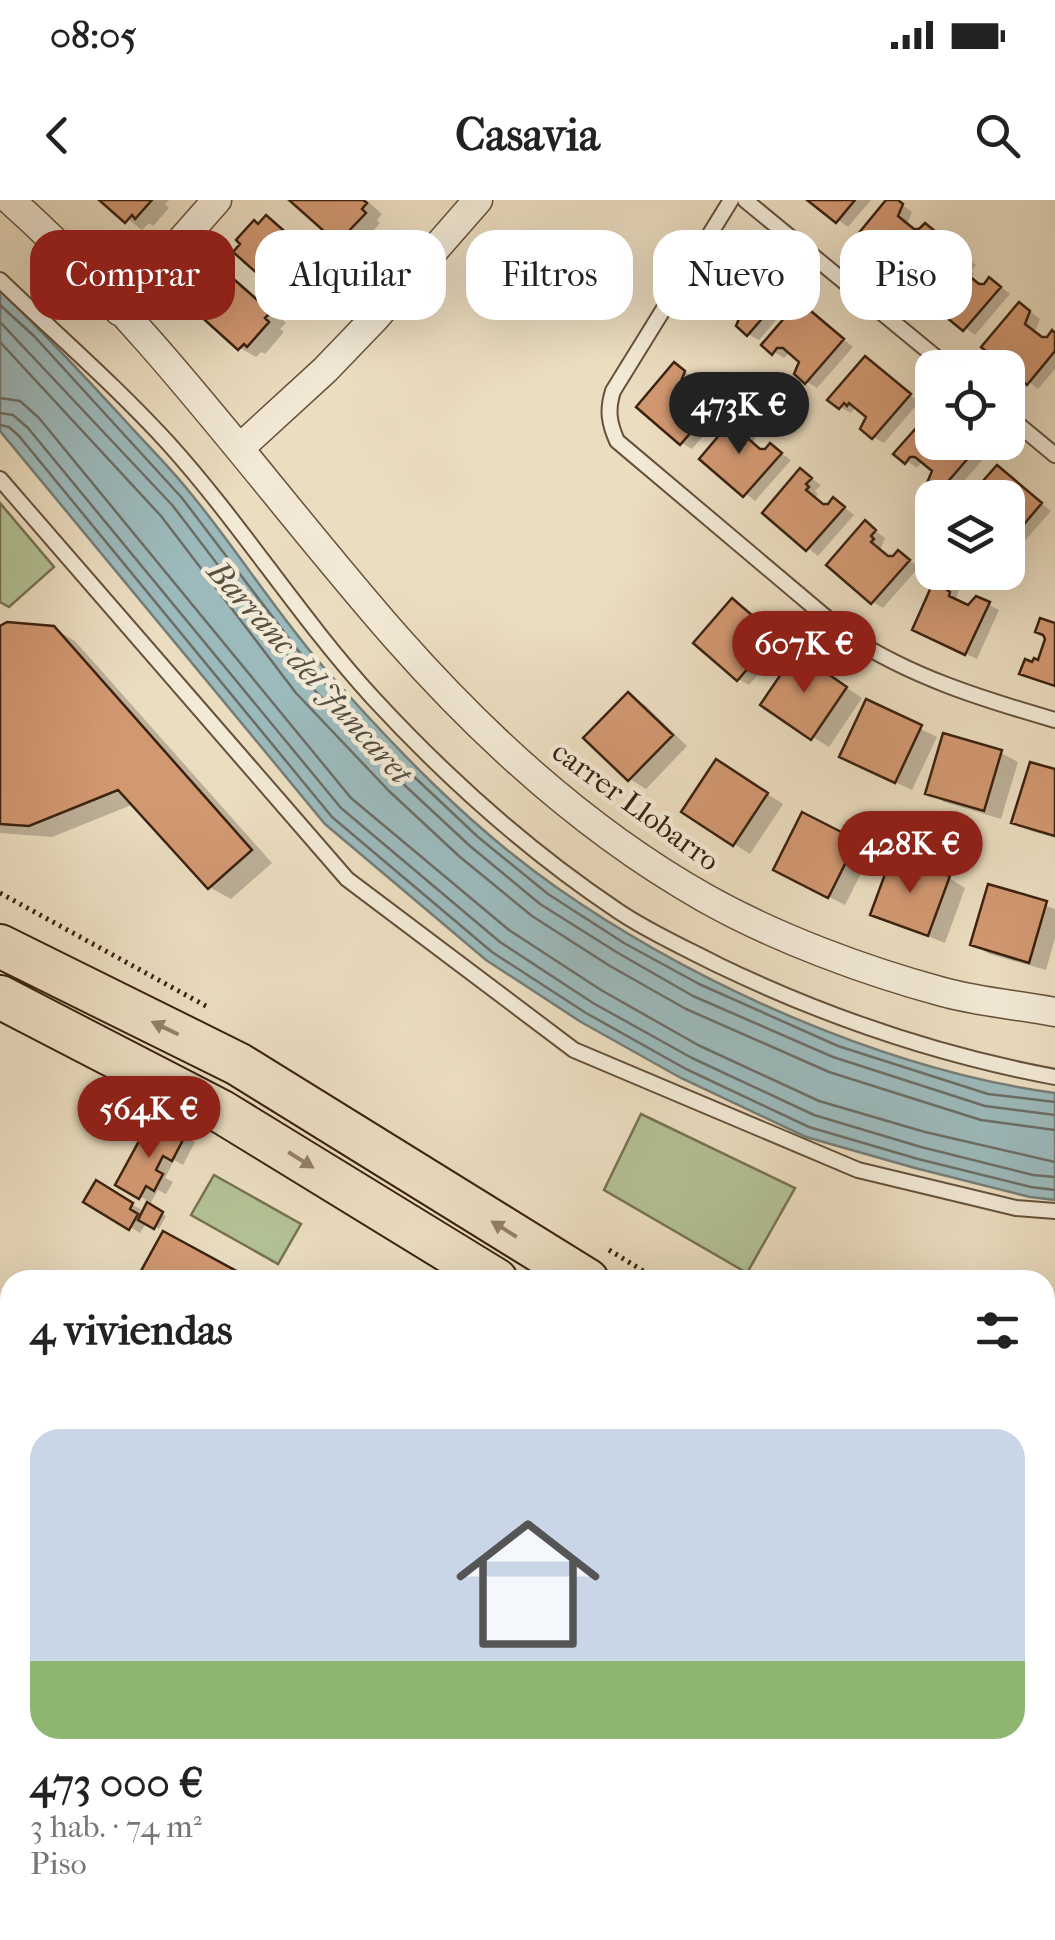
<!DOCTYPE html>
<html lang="es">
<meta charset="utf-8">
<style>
:root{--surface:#fff;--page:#f6f6f6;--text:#222;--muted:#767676;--line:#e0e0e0;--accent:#8f2418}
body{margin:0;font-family:"IM FELL French Canon",serif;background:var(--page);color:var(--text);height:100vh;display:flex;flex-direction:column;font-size:38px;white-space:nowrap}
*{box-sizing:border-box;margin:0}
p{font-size:32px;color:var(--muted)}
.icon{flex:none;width:55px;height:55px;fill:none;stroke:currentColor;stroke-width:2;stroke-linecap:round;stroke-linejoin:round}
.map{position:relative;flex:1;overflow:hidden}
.panel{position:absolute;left:0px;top:1070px;width:1055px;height:670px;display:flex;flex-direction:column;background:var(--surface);border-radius:30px 30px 0 0;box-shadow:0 10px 40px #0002}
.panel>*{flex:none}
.top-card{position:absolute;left:30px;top:30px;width:995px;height:90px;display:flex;gap:20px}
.fabs{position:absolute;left:915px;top:150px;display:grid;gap:20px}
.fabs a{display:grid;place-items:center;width:110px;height:110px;border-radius:20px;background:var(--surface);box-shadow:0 10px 40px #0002;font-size:50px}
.price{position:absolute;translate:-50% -85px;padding:0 22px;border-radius:35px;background:var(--accent);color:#fff;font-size:32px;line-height:65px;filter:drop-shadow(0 2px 5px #0008)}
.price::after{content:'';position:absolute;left:50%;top:60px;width:30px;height:22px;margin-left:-15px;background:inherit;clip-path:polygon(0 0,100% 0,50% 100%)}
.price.current{background:#222;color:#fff}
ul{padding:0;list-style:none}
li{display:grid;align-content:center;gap:20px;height:530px;padding:0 30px}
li+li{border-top:2px solid var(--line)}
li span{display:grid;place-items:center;height:310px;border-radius:30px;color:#555}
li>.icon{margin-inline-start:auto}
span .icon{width:180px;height:180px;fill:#fffc;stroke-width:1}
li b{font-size:42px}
h2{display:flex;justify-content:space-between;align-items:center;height:120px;padding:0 30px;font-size:42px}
.chip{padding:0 35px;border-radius:30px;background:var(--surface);box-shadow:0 10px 40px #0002;font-size:35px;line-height:90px}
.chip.current{background:var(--accent);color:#fff}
.status{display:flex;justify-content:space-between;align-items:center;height:70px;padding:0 50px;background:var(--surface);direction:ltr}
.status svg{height:28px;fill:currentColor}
header{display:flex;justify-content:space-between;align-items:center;height:130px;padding:0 30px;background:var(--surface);font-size:45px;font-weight:800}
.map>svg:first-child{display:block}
.green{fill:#b3c295;stroke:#777252;stroke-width:2.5}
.water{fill:#9cbabc;stroke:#757d77;stroke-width:2.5}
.shadow{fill:#0003}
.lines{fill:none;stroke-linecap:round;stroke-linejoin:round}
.shore{stroke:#6c6e66;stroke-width:2.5}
.building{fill:#d29872;stroke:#3b220f;stroke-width:2.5}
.service-casing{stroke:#67513b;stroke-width:18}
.minor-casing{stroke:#67513b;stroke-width:31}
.primary-casing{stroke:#3b220f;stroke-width:46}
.path{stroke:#3b220f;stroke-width:5;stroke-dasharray:2.5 5;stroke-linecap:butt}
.service{stroke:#f2e9d6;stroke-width:14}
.minor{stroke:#f2e9d6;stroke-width:28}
.primary{stroke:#ebddc0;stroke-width:42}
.oneway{fill:#938068}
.labels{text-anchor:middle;stroke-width:9;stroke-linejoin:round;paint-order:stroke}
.street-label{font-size:30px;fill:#3b220f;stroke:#f2e9d6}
.water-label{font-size:32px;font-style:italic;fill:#585043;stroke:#f2e9d6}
</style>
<div class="status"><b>08:05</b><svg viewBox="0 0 49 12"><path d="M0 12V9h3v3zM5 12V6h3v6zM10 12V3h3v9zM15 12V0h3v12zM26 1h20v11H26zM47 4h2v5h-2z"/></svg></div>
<header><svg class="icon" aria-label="back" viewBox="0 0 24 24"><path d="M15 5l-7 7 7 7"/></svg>Casavia<svg class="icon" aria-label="search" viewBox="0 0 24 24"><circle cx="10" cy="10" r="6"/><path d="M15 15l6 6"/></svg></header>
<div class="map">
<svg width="1055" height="1740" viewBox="0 0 1055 1740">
<rect width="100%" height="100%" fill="#ebddc0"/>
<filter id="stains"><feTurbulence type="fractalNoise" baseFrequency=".002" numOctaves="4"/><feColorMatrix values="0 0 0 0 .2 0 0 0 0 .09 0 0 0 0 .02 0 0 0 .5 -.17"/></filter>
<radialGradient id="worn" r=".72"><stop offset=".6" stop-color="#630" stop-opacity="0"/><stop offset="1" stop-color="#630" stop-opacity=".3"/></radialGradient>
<path class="green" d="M0 303 54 367 9 407 0 402Z
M641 914 795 988 747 1073 604 990Z
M214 975 301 1024 278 1064 191 1015Z
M694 1730H956L970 1740H688Z"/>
<path class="water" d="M0 91C43 131 81 173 121 216 144 242 170 267 192 295 238 351 277 414 325 469 394 547 470 627 556 687 696 785 886 870 1055 893V1000L1030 997 915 968 806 937 681 878 581 822 486 760 325 624 0 231Z"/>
<path class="shadow" d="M103 0H169L165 4 169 8 153 26 149 23 142 30Z
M293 0H366L382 14 377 20 380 23 361 45 357 42 353 48 336 39Z
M811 0H871L848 27Z
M890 0H896L912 12 907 24 917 32H936L945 40 911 81 900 75Z
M267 18 283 28 332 71 327 77 330 80 311 102 308 100 303 105 286 96 259 26Z
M956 51 976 65 971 71 974 74 971 77 982 86H1000L1010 94 975 135 921 93Z
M741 56 795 98 759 140 748 134 744 114 731 105 726 110 706 97Z
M220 70 236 80 286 123 280 129 284 132 265 154 261 152 256 157 240 148 190 104Z
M800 104 853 147 817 188 807 182 802 162 789 153 784 158 774 152Z
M1030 111 1040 119 1035 131 1045 140 1055 135V169L1038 189 984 147Z
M866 159 919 202 884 243 873 237 869 217 855 208 851 213 840 207Z
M675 165 695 179 690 192 699 199 703 200 708 194 727 208 692 249 682 243Z
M932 213V242H970L986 256 950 297 940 291 935 270 922 262 917 268 897 254Z
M748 223 758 231 753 243 763 252 771 246 791 260 755 301 702 258Z
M997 268 1051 311 1015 352 1008 348V298Z
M801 271 821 285 815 291 818 294 815 297 826 306 844 307 854 315 818 356 765 313Z
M866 324 885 338 880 350 891 359 899 353 919 367 883 408 873 402Z
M938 380 959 391 956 398 958 403 969 408 977 399 999 410 977 459 925 435Z
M733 401 785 444 749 485 738 479Z
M53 428 75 441 272 663 231 699 209 687 134 604 52 637 0 633V429Z
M813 465 862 498 829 547 813 537Z
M628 496 645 505 687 546 646 589 630 579Z
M867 502 937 537 912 590 859 566Z
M944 536 1001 553 1018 562 1001 619 944 602 928 593Z
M733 572 783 604 750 654 734 644Z
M1055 572V638L1031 631 1014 622Z
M803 616 872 652 845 705 792 678Z
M949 678 965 688 945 743 873 714Z
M990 687 1055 709V738L1046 770 989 754 973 744Z
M166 926 195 942 183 965 174 960 165 978 173 982 166 994 158 990 149 1006 166 1016 159 1029 147 1022 140 1033 87 1001 97 984 145 1012 150 1002 118 984 158 943Z"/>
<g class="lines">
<path class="shore" d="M0 105 34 136 182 298 316 474 408 571 478 637 548 694 624 743 699 784 838 846 988 894 1055 902
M0 122 173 306 307 482 399 580 470 646 540 704 618 753 693 796 833 857 985 906 1055 915
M0 142 161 316 296 493 389 591 460 657 532 716 610 766 686 809 829 872 981 920 1055 930
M0 198 20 201 39 218 351 598 509 730 601 790 698 845 819 901 925 932 1055 962
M0 213 13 215 28 228 341 608 500 742 593 803 692 858 814 915 921 947 1033 975 1055 977
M0 225 9 227 19 236 332 617 492 752 586 813 686 869 809 927 918 959 1031 987 1055 990"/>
</g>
<path class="building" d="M99 0H152L135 19 132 15 125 23Z
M289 0H363L367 3 362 9 366 13 343 37 340 35 335 41Z
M807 0H855L836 23Z
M886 0H898L903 4 898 16 914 29H919L925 23 936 32 899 77 853 40Z
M266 15 317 60 312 66 316 69 294 95 290 92 285 98 233 52 240 44 236 40 254 20 258 24Z
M956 48 967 58 962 64 965 67 962 70 979 84H984L989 77 1001 87 963 131 918 94Z
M741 53 786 91 747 136 736 126 741 114 724 100H719L714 106 703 97Z
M220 67 271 112 265 118 269 122 247 147 244 144 238 150 187 104 194 96 190 92 208 72 212 76Z
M799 101 844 139 805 184 794 174 799 162 783 148H777L772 155 761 145Z
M1019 102 1030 111 1025 124 1042 137H1047L1052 130 1055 133V151L1027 185 981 147Z
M865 156 911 194 872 239 860 229 866 217 849 203 847 206 844 203 839 209 827 200Z
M674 162 685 171 680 184 697 198 699 195 702 198 707 191 718 201 680 245 636 207Z
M932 210V242H970L977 248 938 293 927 283 932 271 915 257H910L905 264 893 254Z
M737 214 749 223 744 235 760 249H765L770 243 782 253 743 297 699 259Z
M997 265 1042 303 1008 343V298H968Z
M800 268 812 278 806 284 809 287 806 290 823 304H828L833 297 845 307 806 351 762 313Z
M865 320 876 330 871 336 874 339 871 342 888 356H893L898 350 910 360 871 404 826 365Z
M936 376 950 383 947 390 950 392 949 396 968 405 976 396 990 402 965 455 912 430Z
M732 398 776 436 737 481 693 443Z
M1040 418 1055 423V486L1019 474 1025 459 1032 462 1034 458 1038 460 1045 439 1043 435 1035 432Z
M7 422 54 426 252 650 208 689 118 590 29 626 0 624V426Z
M796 452 847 487 811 540 760 505Z
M628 492 673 535 628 581 583 538Z
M866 499 922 525 895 583 839 557Z
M943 533 1002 550 984 611 925 594Z
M716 559 768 593 733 646 681 612Z
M1030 562 1055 569V636L1011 623Z
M802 612 857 640 828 698 773 670Z
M892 655 950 676 928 736 870 715Z
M988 684 1047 701 1029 763 970 745Z
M165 923 186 934 172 961 163 956 156 970 163 974 154 991 146 986 139 999 115 985 144 932 157 939Z
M96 980 133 1003 130 1009 138 1014 129 1030 83 1002Z
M147 1002 163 1012 154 1029 138 1020Z
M163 1031 253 1080H136Z
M375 1730H388L396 1740H359Z"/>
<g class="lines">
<defs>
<path id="service" d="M731 0 613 191C607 210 609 223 617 241L847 435C911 477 982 499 1055 520
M745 0 949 168
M0 80C56 134 116 186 169 244 241 324 300 418 373 498 446 577 528 651 618 711 649 732 685 748 718 765 826 817 937 855 1055 877
M1008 216 1055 255
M0 279 347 679 574 850 858 970 1016 1008 1055 1011"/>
<path id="minor" d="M10 0C155 129 267 290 395 436 483 536 588 632 705 698 776 738 865 771 943 792 979 802 1018 805 1055 812
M119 111 217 0
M241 247 325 170 375 118 478 0
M1045 1214 1055 1216
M0 1220 10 1225
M546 1730 568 1740
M88 1740 110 1730"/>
<path id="primary" d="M0 746 238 864 587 1080
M0 797 222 912 496 1080
M1045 1361 1055 1367
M1045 1414 1055 1420"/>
</defs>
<use href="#service" class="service-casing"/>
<use href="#minor" class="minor-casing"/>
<use href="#primary" class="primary-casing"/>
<path class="path" d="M0 693 206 806
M609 1050 658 1080"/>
<use href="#service" class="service"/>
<use href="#minor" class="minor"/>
<use href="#primary" class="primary"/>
</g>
<defs><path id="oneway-solid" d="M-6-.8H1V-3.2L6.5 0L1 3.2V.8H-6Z" transform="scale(2.5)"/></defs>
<g class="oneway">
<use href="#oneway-solid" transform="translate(165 828) rotate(-154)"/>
<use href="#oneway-solid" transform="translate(301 960) rotate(32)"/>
<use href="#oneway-solid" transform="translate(504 1029) rotate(-148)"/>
</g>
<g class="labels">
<g class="street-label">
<text transform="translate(636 606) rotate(36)" y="10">carrer Llobarro</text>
</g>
<g class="water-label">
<text transform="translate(310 472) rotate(48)" y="11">Barranc del Juncaret</text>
</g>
</g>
<rect width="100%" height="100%" filter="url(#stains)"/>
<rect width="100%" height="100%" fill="url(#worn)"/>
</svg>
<div class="fabs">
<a><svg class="icon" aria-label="locate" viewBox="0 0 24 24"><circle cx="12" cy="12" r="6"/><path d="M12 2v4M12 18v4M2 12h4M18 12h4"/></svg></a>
<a><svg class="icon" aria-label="layers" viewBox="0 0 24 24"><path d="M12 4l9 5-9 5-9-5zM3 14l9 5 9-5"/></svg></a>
</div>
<b class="price current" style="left:739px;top:257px">473K €</b>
<b class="price" style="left:804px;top:496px">607K €</b>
<b class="price" style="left:910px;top:696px">428K €</b>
<b class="price" style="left:149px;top:961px">564K €</b>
<div class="top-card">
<a class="chip current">Comprar</a>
<a class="chip">Alquilar</a>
<a class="chip">Filtros</a>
<a class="chip">Nuevo</a>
<a class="chip">Piso</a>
</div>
<section class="panel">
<h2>4 viviendas<svg class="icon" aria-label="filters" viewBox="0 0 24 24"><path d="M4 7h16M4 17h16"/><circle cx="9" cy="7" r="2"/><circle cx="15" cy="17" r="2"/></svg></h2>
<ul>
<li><span style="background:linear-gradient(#c9d6e8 75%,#8fb573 0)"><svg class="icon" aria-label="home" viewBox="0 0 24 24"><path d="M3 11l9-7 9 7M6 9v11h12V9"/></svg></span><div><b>473 000 €</b><p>3 hab. · 74 m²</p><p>Piso</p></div></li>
</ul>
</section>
</div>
